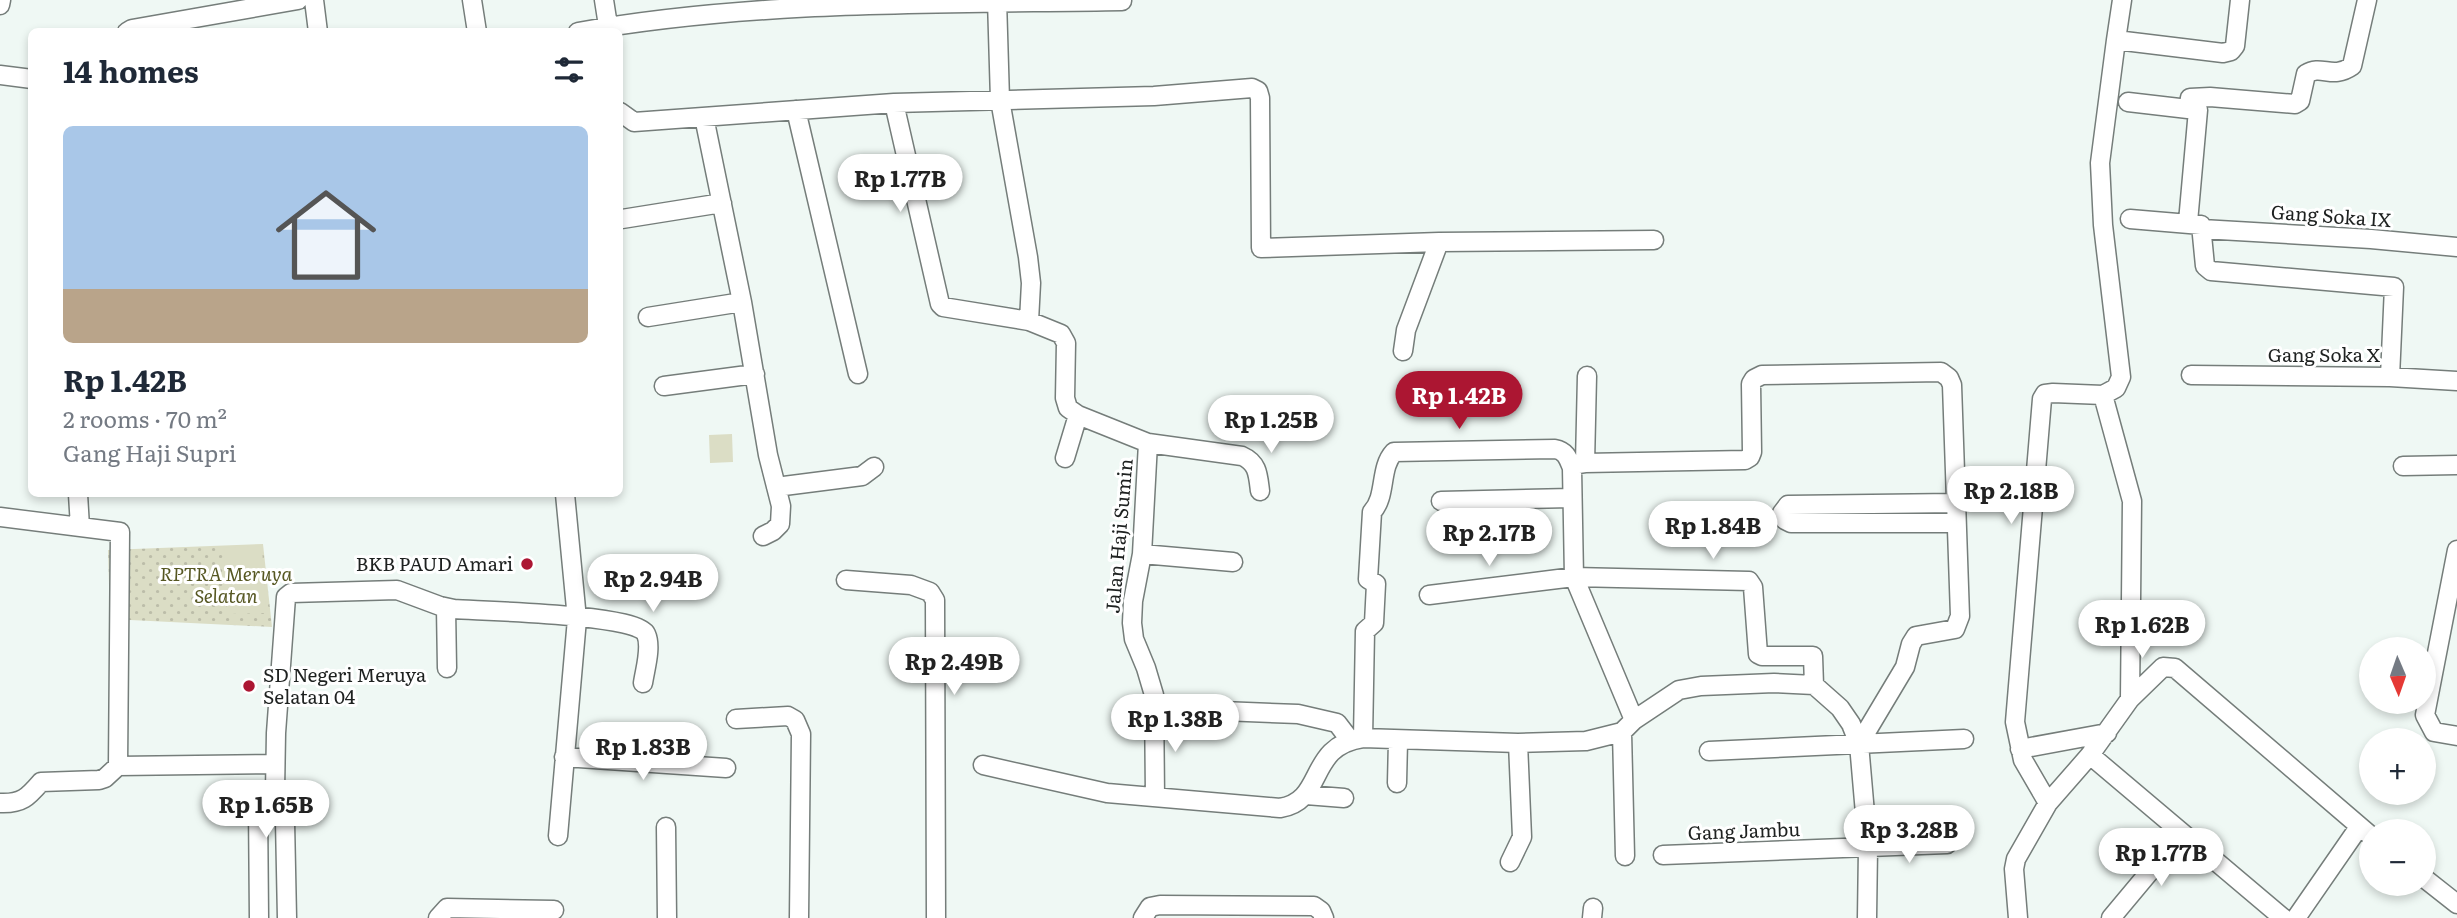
<!DOCTYPE html>
<meta charset="utf-8">
<style>
:root{--surface:#fff;--page:#f2f2f3;--text:#1f2937;--muted:#747a83;--line:#e0e1e3;--accent:#ac1632}
body{margin:0;font-family:Literata,serif;background:var(--page);color:var(--text);height:100vh;display:flex;flex-direction:column;font-size:26px;white-space:nowrap}
*{box-sizing:border-box;margin:0}
p{font-size:23px;color:var(--muted)}
.icon{flex:none;width:38px;height:38px;fill:none;stroke:currentColor;stroke-width:2;stroke-linecap:round;stroke-linejoin:round}
.map{position:relative;flex:1;overflow:hidden}
.drawer{position:absolute;left:28px;top:28px;width:595px;height:469px;display:flex;flex-direction:column;background:var(--surface);border-radius:10px;box-shadow:0 4px 10px #0003}
.drawer>*{flex:none}
.needle{width:46px;rotate:178deg}
.fabs{position:absolute;left:2359px;top:637px;display:grid;gap:14px}
.fabs a{display:grid;place-items:center;width:77px;height:77px;border-radius:50%;background:var(--surface);box-shadow:0 4px 10px #0003;font-size:35px}
.price{position:absolute;translate:-50% -60px;padding:0 16px;border-radius:24px;background:#fff;color:#222;font-size:23px;line-height:46px;filter:drop-shadow(0 2px 4px #0008)}
.price::after{content:'';position:absolute;left:50%;top:42px;width:21px;height:16px;margin-left:-10px;background:inherit;clip-path:polygon(0 0,100% 0,50% 100%)}
.price.current{background:var(--accent);color:#fff}
ul{padding:0;list-style:none}
li{display:grid;align-content:center;gap:14px;height:371px;padding:0 35px}
li+li{border-top:2px solid var(--line)}
li span{display:grid;place-items:center;height:217px;border-radius:10px;color:#555}
li>.icon{margin-inline-start:auto}
span .icon{width:126px;height:126px;fill:#fffc;stroke-width:1}
li b{font-size:30px}
h2{display:flex;justify-content:space-between;align-items:center;height:84px;padding:0 35px;font-size:30px}
.map>svg:first-child{display:block}
.park{fill:url(#park-dots)}
.pitch{fill:#dbddc5}
.lines{fill:none;stroke-linecap:round;stroke-linejoin:round}
.street-casing{stroke:#757d7a;stroke-width:21}
.street{stroke:#fff;stroke-width:18}
.poi-dot{fill:#ac1632;stroke:#fff;stroke-width:2.5}
.labels{text-anchor:middle;stroke-width:6;stroke-linejoin:round;paint-order:stroke}
.street-label{font-size:19px;fill:#1e2120;stroke:#fff}
.poi-label{font-size:19px;fill:#1e2120;stroke:#fff;text-anchor:end}
.park-label{font-size:19px;font-style:italic;fill:#565722;stroke:#fff}
</style>
<div class="map">
<svg width="2457" height="918" viewBox="0 0 2457 918">
<defs>
<pattern id="park-dots" width="8" height="8" patternUnits="userSpaceOnUse" patternTransform="scale(1.75)"><rect width="8" height="8" fill="#dbddc5"/><path d="M2 2h.1M6 6h.1" fill="none" stroke="#bcbda9" stroke-width="1.8" stroke-linecap="round"/></pattern>
</defs>
<rect width="100%" height="100%" fill="#eff8f4"/>
<path class="park" d="M263 544 272 627 110 619 108 550Z"/>
<path class="pitch" d="M732 434 733 462 710 463 709 435Z
M262 546 266 613 227 614 224 548Z"/>
<g class="lines">
<defs>
<path id="street" d="M314 0 318 32
M472 0 477 32
M604 0 609 32
M997 0 1000 100 1028 257 1031 283 1029 321
M2122 0 2116 40 2223 53 2231 51 2235 46 2240 0
M0 5 1 0
M127 32 132 29 298 0
M578 32C757 0 942 4 1122 1
M2116 40 2100 163 2103 225 2121 377 2116 388 2103 395 2132 501 2130 699
M0 75 32 79
M2128 102 2188 109
M894 103 940 304 943 307 1029 321 1061 334 1066 343 1065 398 1068 408 1078 415 1148 443 1242 456C1258 463 1258 475 1260 491
M796 110 858 374
M620 112 634 122 894 103 1154 96 1252 88 1258 91 1260 98 1261 248 1439 242 1654 240
M704 117 742 302 768 455 781 506 780 524 773 531 763 536
M622 219 722 203
M2130 219 2201 225 2205 266 2211 271 2394 287 2390 377
M2188 222 2198 110 2188 109 2190 98 2210 97 2295 104 2300 101 2306 74C2322 64 2332 80 2352 66L2367 0
M2202 229 2371 239 2457 247
M648 317 742 302
M1403 351 1406 330 1439 242
M2191 375 2390 377 2457 381
M664 386 755 374
M1148 443 1142 554 1133 601 1132 623 1134 639 1146 668 1154 695 1155 797
M1065 458 1078 415
M1585 463 1587 376
M2403 466 2457 465
M1572 468 1578 464 1585 463 1745 460 1750 457 1752 452 1751 384 1754 379 1762 375 1941 372 1949 378 1952 385 1960 616 1955 629 1916 636 1911 644 1905 667 1859 744
M776 487 862 476 874 467
M78 494 80 527
M1441 501 1571 498
M1955 503 1788 505 1782 513 1785 520 1791 523H1955
M0 517 120 532 118 766
M2457 550 2425 715 2434 732 2457 736
M1142 554 1233 562
M846 580 911 585 930 592 935 600 936 918
M1429 595 1574 577 1749 581 1753 587 1758 654 1762 656H1813L1814 685
M446 608 447 668
M1155 711 1197 710 1298 714 1337 723 1350 740
M736 719 788 716 795 720 801 734 799 918
M1622 732 1625 856
M1363 738 1365 631 1374 623 1376 584 1368 579 1372 512C1387 496 1379 468 1394 452L1555 449C1566 451 1568 458 1572 468L1574 577 1634 720
M2020 749 2107 733
M1709 751 1964 739
M2090 755 2283 918
M564 757 726 768
M983 765 1107 793 1280 808C1326 801 1306 746 1363 738L1518 743 1586 741 1622 732 1634 720 1679 690 1701 686 1774 683 1814 685 1840 708 1851 724 1859 744 1868 848 1867 918
M1397 783 1398 741
M275 792 276 733 286 597 291 593 397 590 440 606 454 609C481 611 637 614 646 634 652 647 645 669 643 683
M275 792 283 803 285 821 287 918
M1306 795 1344 798
M0 803C22 804 28 797 41 782L99 780 105 778 118 766 275 764
M2048 803 2023 760 2015 722 2042 399 2045 394 2053 393 2103 395
M666 827 667 918
M558 836 577 619 565 494
M1663 855 1947 844
M1510 862 1522 837 1518 743
M2424 878 2457 904
M259 918 258 805 275 792
M438 918 447 908 554 910
M1143 918 1150 907 1160 905 1314 906 1321 911 1324 918
M1592 918 1593 908
M2018 918 2014 869 2016 859 2048 803 2090 755 2130 699 2163 667 2175 668 2371 836
M2111 918 2182 833
M2296 918 2359 827"/>
</defs>
<use href="#street" class="street-casing"/>
<use href="#street" class="street"/>
</g>
<g class="poi-dot">
<circle cx="527" cy="564" r="7"/>
<circle cx="249" cy="686" r="7"/>
</g>
<g class="labels">
<g class="street-label">
<text transform="translate(2331 216) rotate(4)" y="7">Gang Soka IX</text>
<text x="2324" y="362">Gang Soka X</text>
<text transform="translate(1119 536) rotate(-85)" y="7">Jalan Haji Sumin</text>
<text transform="translate(1744 831) rotate(-2)" y="7">Gang Jambu</text>
</g>
<g class="poi-label">
<text x="513" y="571">BKB PAUD Amari</text>
<text x="263" y="682" text-anchor="start">SD Negeri Meruya<tspan x="263" dy="22">Selatan 04</tspan></text>
</g>
<g class="park-label">
<text x="226" y="581">RPTRA Meruya<tspan x="226" dy="22">Selatan</tspan></text>
</g>
</g>
</svg>
<div class="fabs">
<a><svg class="needle" viewBox="-14 -14 28 28"><path d="M0-13l5 13h-10z" fill="#e53935"/><path d="M0 13l5-13h-10z" fill="#747a83"/></svg></a>
<a>+</a>
<a>−</a>
</div>
<b class="price" style="left:900px;top:214px">Rp 1.77B</b>
<b class="price current" style="left:1459px;top:431px">Rp 1.42B</b>
<b class="price" style="left:1271px;top:455px">Rp 1.25B</b>
<b class="price" style="left:2011px;top:526px">Rp 2.18B</b>
<b class="price" style="left:1713px;top:561px">Rp 1.84B</b>
<b class="price" style="left:1489px;top:568px">Rp 2.17B</b>
<b class="price" style="left:653px;top:614px">Rp 2.94B</b>
<b class="price" style="left:2142px;top:660px">Rp 1.62B</b>
<b class="price" style="left:954px;top:697px">Rp 2.49B</b>
<b class="price" style="left:1175px;top:754px">Rp 1.38B</b>
<b class="price" style="left:643px;top:782px">Rp 1.83B</b>
<b class="price" style="left:266px;top:840px">Rp 1.65B</b>
<b class="price" style="left:1909px;top:865px">Rp 3.28B</b>
<b class="price" style="left:2161px;top:888px">Rp 1.77B</b>
<section class="drawer">
<h2>14 homes<svg class="icon" aria-label="filters" viewBox="0 0 24 24"><path d="M4 7h16M4 17h16"/><circle cx="9" cy="7" r="2"/><circle cx="15" cy="17" r="2"/></svg></h2>
<ul>
<li><span style="background:linear-gradient(#a9c7e8 75%,#b9a48a 0)"><svg class="icon" aria-label="home" viewBox="0 0 24 24"><path d="M3 11l9-7 9 7M6 9v11h12V9"/></svg></span><div><b>Rp 1.42B</b><p>2 rooms · 70 m²</p><p>Gang Haji Supri</p></div></li>
</ul>
</section>
</div>
